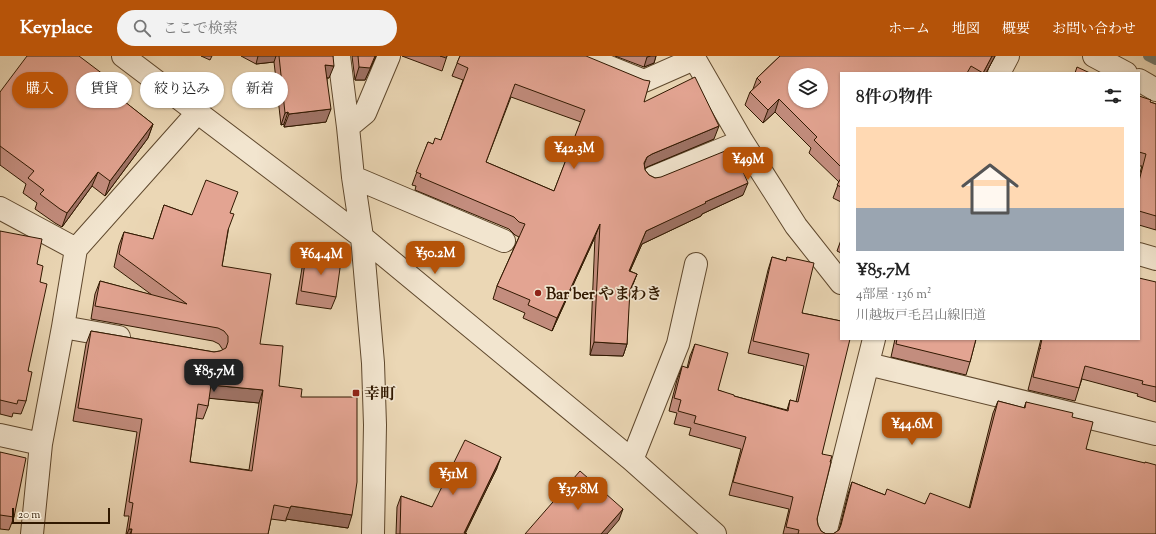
<!DOCTYPE html>
<html lang="ja">
<meta charset="utf-8">
<style>
:root{--surface:#fff;--page:#f2f2f2;--text:#222;--muted:#767676;--accent:#b45309}
body{margin:0;font-family:"Sorts Mill Goudy","Noto Serif JP",serif;background:var(--page);color:var(--text);height:100vh;display:flex;flex-direction:column;font-size:15px;white-space:nowrap}
*{box-sizing:border-box;margin:0}
p{font-size:13px;color:var(--muted)}
.icon{flex:none;width:22px;height:22px;fill:none;stroke:currentColor;stroke-width:2;stroke-linecap:round;stroke-linejoin:round}
.map{position:relative;flex:1;overflow:hidden}
.sheet{position:absolute;left:840px;top:16px;width:300px;height:268px;display:flex;flex-direction:column;background:var(--surface);border-radius:0px;box-shadow:0 1px 3px #0004}
.sheet>*{flex:none}
.guide{position:absolute;left:12px;top:16px;width:380px;height:36px;display:flex;gap:8px}
.controls{position:absolute;left:788px;top:12px;display:grid;gap:8px}
.controls a{display:grid;place-items:center;width:40px;height:40px;border-radius:50%;background:var(--surface);box-shadow:0 1px 3px #0004;font-size:20px}
.scale{position:absolute;left:12px;bottom:10px;width:98px;box-sizing:border-box;padding-left:4px;border:2px solid #301800;border-top:0;font-size:11px;line-height:14px;white-space:nowrap;color:#301800;-webkit-text-stroke:3px #f2e5cf;paint-order:stroke}
.price{position:absolute;translate:-50% -34px;padding:0 9px;border-radius:8px;background:var(--accent);color:#fff;font-size:13px;line-height:26px;filter:drop-shadow(0 1px 2px #0008)}
.price::after{content:'';position:absolute;left:50%;top:24px;width:12px;height:9px;margin-left:-6px;background:inherit;clip-path:polygon(0 0,100% 0,50% 100%)}
.price.selected{background:#222;color:#fff}
ul{padding:0;list-style:none}
li{display:grid;align-content:center;gap:8px;height:212px;padding:0 16px}
li span{display:grid;place-items:center;height:124px;border-radius:0px;color:#555}
li>.icon{margin-inline-start:auto}
span .icon{width:72px;height:72px;fill:#fffc;stroke-width:1}
li b{font-size:17px}
h2{display:flex;justify-content:space-between;align-items:center;height:48px;padding:0 16px;font-size:17px}
.tag{padding:0 14px;border-radius:18px;background:var(--surface);box-shadow:0 1px 3px #0004;font-size:14px;line-height:36px}
.tag.selected{background:var(--accent);color:#fff}
header{display:flex;align-items:center;gap:24px;box-sizing:border-box;height:56px;padding:0 20px;background:var(--accent);color:#fff}
header strong{font-size:19px}
nav{display:flex;gap:22px;margin-inline-start:auto;font-size:14px}
.search{width:280px;height:36px;background:var(--page);display:flex;align-items:center;gap:10px;box-sizing:border-box;padding:0 14px;border-radius:22px;color:var(--muted);font-size:15px}
.map>svg:first-child{display:block}
.lines{fill:none;stroke-linecap:round;stroke-linejoin:round}
.stream{stroke:#6f786c;stroke-width:10}
.minor-casing{stroke:#5f482d;stroke-width:24}
.minor{stroke:#f2e5cf;stroke-width:22}
.wall{fill:#c38d7e;stroke:#301800;fill-rule:evenodd}
.shaded-wall{fill:#9f7366;stroke:#301800}
.building{fill:#e3a492;stroke:#301800;fill-rule:evenodd}
.poi-dot{fill:#8f2418;stroke:#f2e5cf;stroke-width:1.5}
.labels{text-anchor:middle;stroke-width:3.5;stroke-linejoin:round;paint-order:stroke}
.poi-label{font-size:16px;font-weight:bold;fill:#301800;stroke:#f2e5cf;text-anchor:start}
</style>
<header>
<strong>Keyplace</strong>
<div class="search"><svg class="icon" aria-label="search" viewBox="0 0 24 24"><circle cx="10" cy="10" r="6"/><path d="M15 15l6 6"/></svg>ここで検索</div>
<nav><a>ホーム</a><a>地図</a><a>概要</a><a>お問い合わせ</a></nav>
</header>
<div class="map">
<svg width="1156" height="478" viewBox="0 0 1156 478">
<rect width="100%" height="100%" fill="#ebd7b5"/>
<filter id="stains"><feTurbulence type="fractalNoise" baseFrequency=".005" numOctaves="4"/><feColorMatrix values="0 0 0 0 .2 0 0 0 0 .09 0 0 0 0 .02 0 0 0 .5 -.17"/></filter>
<radialGradient id="worn" r=".72"><stop offset=".6" stop-color="#630" stop-opacity="0"/><stop offset="1" stop-color="#630" stop-opacity=".3"/></radialGradient>
<g class="lines">
<path class="stream" d="M1148 0 1156 4"/>
<defs>
<path id="minor" d="M123 0 362 181 632 404 715 478
M339 0 348 71 353 121 362 181 373 307 375 369 373 478
M582 0 644 25 694 3
M693 0 742 85 796 170 841 227
M1094 0 1126 17
M999 17 1008 0
M1139 24 1156 34
M348 71 365 57 389 0
M353 121 504 185
M652 122 742 85
M0 152 76 193
M1139 198 1156 203
M63 271 119 281
M868 308 1156 378
M0 379 41 388
M632 404 678 288 696 208
M32 478 41 388 63 271 76 193 198 56
M825 478 874 283"/>
</defs>
<use href="#minor" class="minor-casing"/>
<use href="#minor" class="minor"/>
</g>
<path class="wall" d="M201 0H212L210 4Z
M241 0H333L329 22H327L326 66 284 71V68L281 69 274 6 256 8Z
M352 0H376L365 24H355Z
M402 0H447L442 15Z
M460 0 644 46 714 83 647 111 645 112V114L649 119 655 122 743 139 702 158 701 160 642 188 630 215 637 218 629 237 627 288 623 300 590 299 595 181 552 275 523 262 525 257 493 243 497 230 519 181 515 179 509 173 415 134 416 130 412 129 428 86 433 88 441 84 463 24 452 20ZM511 41 581 66 554 135 486 106Z
M615 0H656L654 7 644 11Z
M780 0H995L986 17H841V146L833 142 839 126 809 97 811 92 775 56 763 67 745 49 750 36 753 33 757 22Z
M0 36 117 40 153 68 148 82 105 140 92 130 62 171 55 167 35 153 37 147 23 137 26 128 0 109Z
M1139 40 1150 46 1156 48V174L1139 169V120L1142 110H1139Z
M164 149 192 159 230 157 228 176 222 210 279 330 301 341 348 472 286 463V465L271 463 268 478H126L129 460H124L137 376 73 365 86 288 91 275 214 296 220 295 223 294 219 288 213 285 91 263 95 238 100 225 152 239 114 211 119 189 124 176 153 183ZM209 342 259 347 249 414 190 406 196 362 203 363 208 350Z
M0 175 37 208 40 226 28 315 26 345 21 358 13 357 12 361 0 358Z
M841 184V197L837 195Z
M306 199 336 241 331 253 296 248 302 212Z
M772 201 786 205 787 201 802 257 841 265 822 398 817 463 818 469 821 475 826 478H833L839 474 848 438 852 426 885 439 925 448 969 452 993 357 998 345 1024 352 1026 346 1072 361 1086 393 1156 478H783L789 453 729 439 741 393 689 379 691 372 674 368 677 357 669 355 677 324 682 311 687 312 690 300 695 288 718 334 734 340 787 354 790 344 796 346 804 310 748 297 768 214Z
M1156 226V346L1137 340 1138 338 1082 323 1079 332 1075 345 1028 334 1041 283H1139Z
M895 283H976L970 306 966 319 891 301Z
M0 396 14 461 9 474 0 473Z
M497 412 465 477 467 478H396L397 451 401 440 432 451Z"/>
<path class="shaded-wall" d="M258 0H276L274 6 256 8Z
M375 0H376L365 24H355L359 11Z
M651 0H656L654 7 644 11 647 1Z
M992 0H995L986 17H983Z
M325 9 334 10 329 22 321 21Z
M120 31 115 46V38Z
M779 43 775 56 763 67 768 54Z
M331 53 326 66 284 71 289 58Z
M288 56 284 68 281 69 285 57Z
M153 68 148 82 105 140 110 125Z
M719 70 714 83 647 111 642 114 647 101 652 98Z
M98 116 92 130 62 171 67 157Z
M748 127 743 139 702 158 701 160 642 188 624 228 629 215 646 175 705 146Z
M600 168 595 181 552 275 557 262Z
M637 218 632 231 625 247 630 234Z
M594 286 627 288 623 300 590 299Z
M211 329 263 334 259 347 206 342Z
M501 401 497 412 465 478H464Z
M291 450 352 459 348 472 286 463Z
M623 453 619 464 607 478H601Z
M129 473H132L130 478H127Z"/>
<path class="building" d="M27 0H79L120 31 115 38 153 68 110 125 98 116 67 157 60 153 40 138 44 134 28 122 34 115 0 90V36Z
M279 0H333L334 10 325 9 331 53 289 58 288 56 285 57Z
M358 0H375L370 12 359 11Z
M440 0H447L446 2Z
M460 0H586L644 24 650 25 644 46 695 21 719 70 652 98 647 101 644 107 645 114 649 119 655 122 661 121 730 93 732 96 734 95 748 127 705 146 706 147 646 175 629 215 637 218 630 234 627 288 594 286 600 168 557 262 528 249 530 244 497 230 525 168 519 166 514 161 420 121 421 118 416 116 428 86 433 88 435 82 441 84 468 12 457 7ZM515 28 585 54 554 135 486 106Z
M780 0H992L983 17 971 10 967 17H841V111L814 84 817 81 779 43 768 54 750 36 761 26 757 22ZM795 19H821V45H795Z
M1077 11 1090 17H1075Z
M1139 40 1151 44 1150 46 1156 48V160L1139 155V125L1146 98 1139 96Z
M841 122V131L837 129Z
M206 124 238 136 230 157 234 158 228 174 222 210 271 218 260 288 283 290 279 330 302 333 301 341H357V426L352 459 291 450 290 452 274 449 268 478H131L132 473H129L133 447 129 446 142 363 78 352 91 275 214 296 220 295 226 292 228 286V280L224 275 218 272 95 250 100 225 187 248 119 198 124 176 153 183 164 149 192 159ZM211 329 263 334 252 415 190 406 198 348 208 350Z
M0 175 42 183 37 208 43 210 40 226 47 228 28 315 32 316 26 345 18 344 17 348 0 344Z
M306 199 341 205 336 241 301 235Z
M772 201 786 205 787 201 814 207 802 257 841 265V283H850L822 398 832 400 830 406H831L817 463 818 469 821 475 826 478H833L839 474 841 469 852 426 885 439 887 433 925 448 930 437 970 452 998 345 1025 352 1026 346 1073 357 1072 361 1093 366 1086 393 1145 407V406L1156 409V478H798L799 474 786 471 793 441 733 426 746 381 694 367 696 360 678 355 681 344 674 342 682 311V310L688 312 695 288 728 297 718 334 734 339V340L788 355 790 344 798 346 809 298 753 285Z
M1139 222 1156 226V331L1142 328 1143 325 1085 310 1079 332 1033 321 1040 292 1041 293 1040 292 1042 283H1139Z
M897 283H976L970 306 896 288Z
M465 384 501 401 464 477 467 478H400L401 440 432 451Z
M0 396 26 402 14 461 0 459Z
M580 415 623 453 601 478H525Z"/>
<g class="poi-dot">
<circle cx="538" cy="237" r="4"/>
<rect x="352" y="333" width="8" height="8" rx="2"/>
</g>
<g class="labels">
<g class="poi-label">
<text x="546" y="243">Bar ber やまわき</text>
<text x="364" y="343">幸町</text>
</g>
</g>
<rect width="100%" height="100%" filter="url(#stains)"/>
<rect width="100%" height="100%" fill="url(#worn)"/>
</svg>
<div class="controls">
<a><svg class="icon" aria-label="layers" viewBox="0 0 24 24"><path d="M12 4l9 5-9 5-9-5zM3 14l9 5 9-5"/></svg></a>
</div>
<div class="scale">20 m</div>
<b class="price" style="left:574px;top:114px">¥42.3M</b>
<b class="price" style="left:748px;top:125px">¥49M</b>
<b class="price" style="left:435px;top:219px">¥50.2M</b>
<b class="price" style="left:321px;top:220px">¥64.4M</b>
<b class="price selected" style="left:214px;top:337px">¥85.7M</b>
<b class="price" style="left:912px;top:390px">¥44.6M</b>
<b class="price" style="left:453px;top:440px">¥51M</b>
<b class="price" style="left:578px;top:455px">¥37.8M</b>
<div class="guide">
<a class="tag selected">購入</a>
<a class="tag">賃貸</a>
<a class="tag">絞り込み</a>
<a class="tag">新着</a>
</div>
<section class="sheet">
<h2>8件の物件<svg class="icon" aria-label="filters" viewBox="0 0 24 24"><path d="M4 7h16M4 17h16"/><circle cx="9" cy="7" r="2"/><circle cx="15" cy="17" r="2"/></svg></h2>
<ul>
<li><span style="background:linear-gradient(#ffd9b3 65%,#9aa5b1 0)"><svg class="icon" aria-label="home" viewBox="0 0 24 24"><path d="M3 11l9-7 9 7M6 9v11h12V9"/></svg></span><div><b>¥85.7M</b><p>4部屋 · 136 m²</p><p>川越坂戸毛呂山線旧道</p></div></li>
</ul>
</section>
</div>
